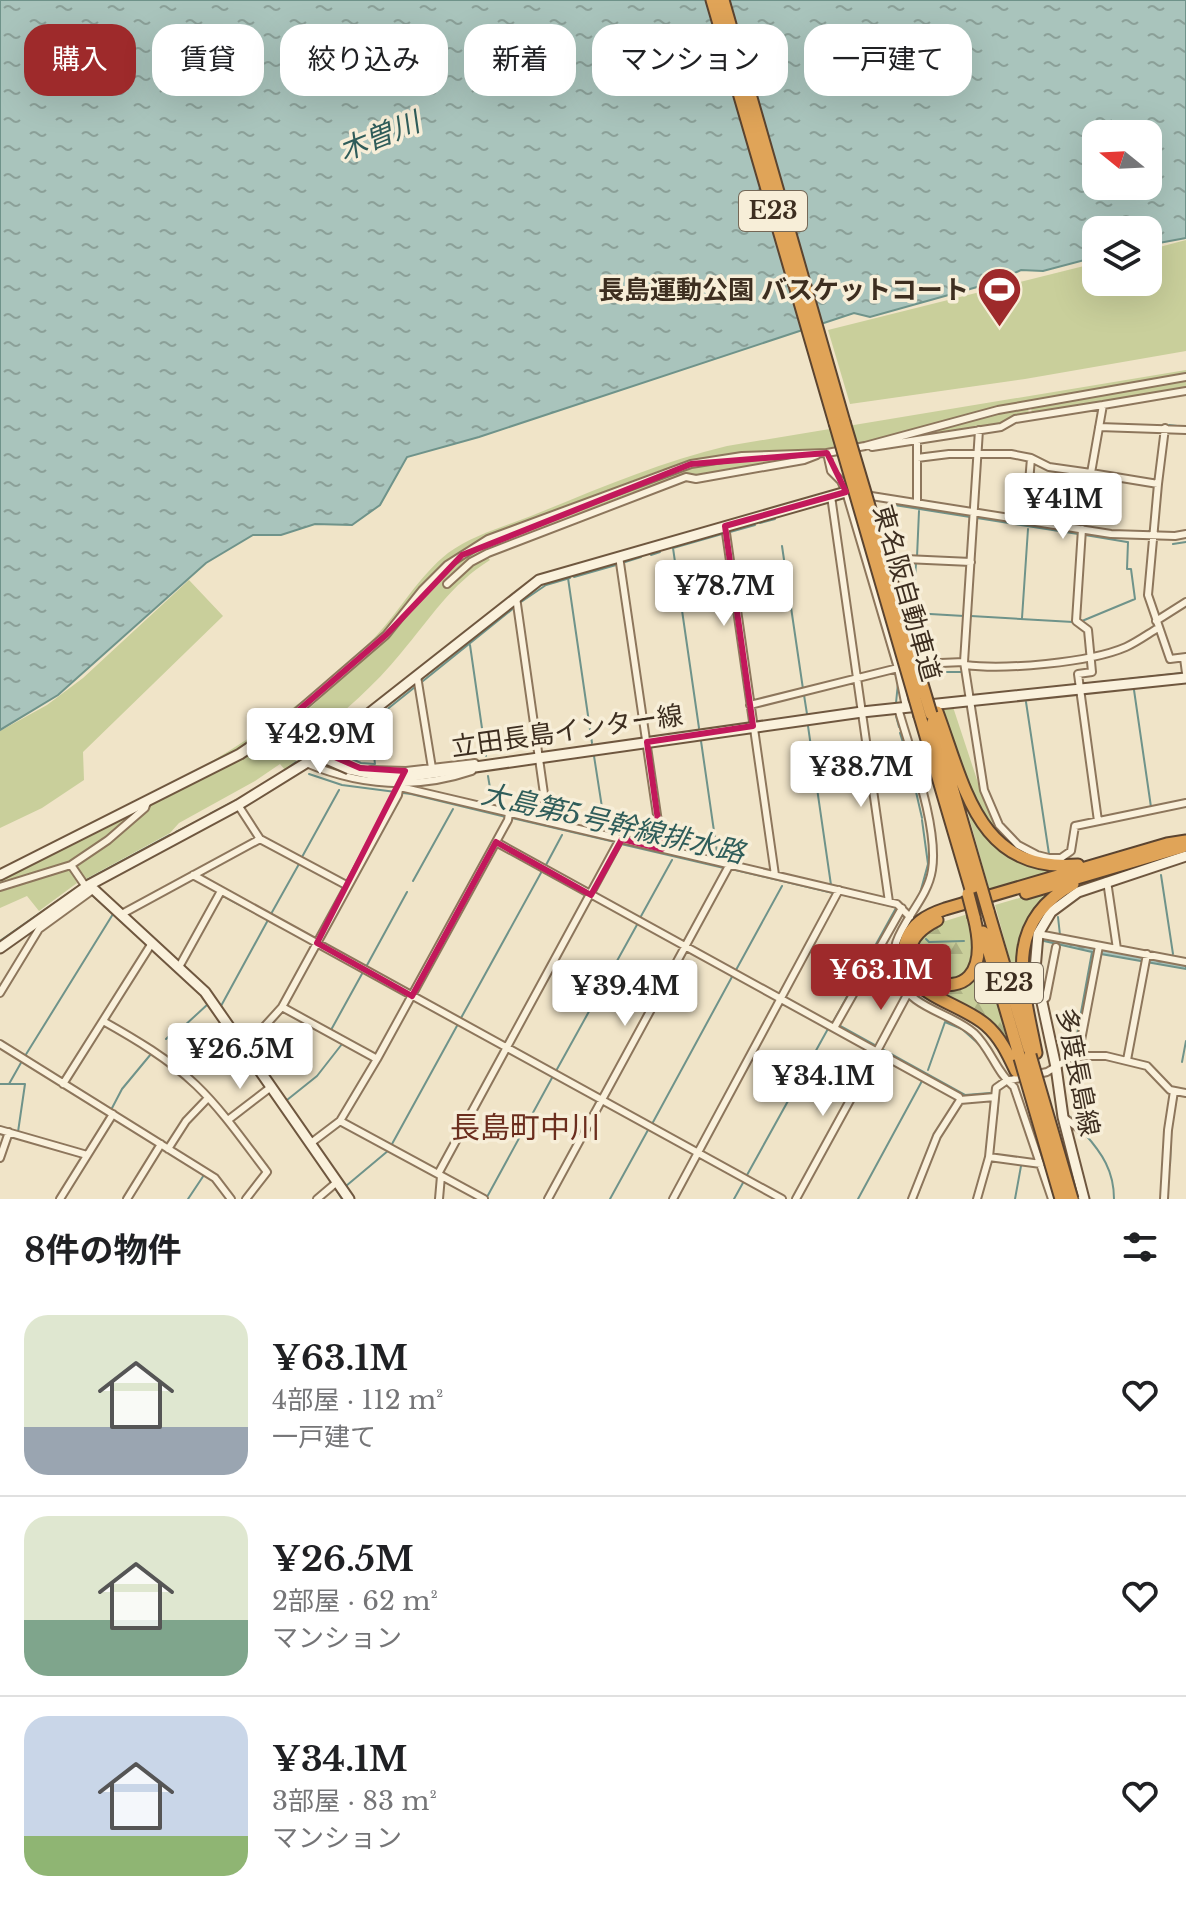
<!DOCTYPE html>
<html lang="ja">
<meta charset="utf-8">
<style>
:root{--surface:#fff;--page:#f6f6f6;--text:#202124;--muted:#757577;--line:#e0e0e0;--accent:#9e2a2b}
body{margin:0;font-family:"Libre Baskerville","Noto Sans JP",serif;background:var(--page);color:var(--text);height:100vh;display:flex;flex-direction:column;font-size:30px;white-space:nowrap}
*{box-sizing:border-box;margin:0}
p{font-size:26px;color:var(--muted)}
.icon{flex:none;width:44px;height:44px;fill:none;stroke:currentColor;stroke-width:2;stroke-linecap:round;stroke-linejoin:round}
.map{position:relative;height:1199px;overflow:hidden}
.panel{display:flex;flex-direction:column;background:var(--surface);flex:1}
.panel>*{flex:none}
.top-card{position:absolute;left:24px;top:24px;width:1138px;height:72px;display:flex;gap:16px}
.needle{width:52px;rotate:288deg}
.tools{position:absolute;left:1082px;top:120px;display:grid;gap:16px}
.tools a{display:grid;place-items:center;width:80px;height:80px;border-radius:16px;background:var(--surface);box-shadow:0 8px 32px #0002;font-size:40px}
.price{position:absolute;translate:-50% -68px;padding:0 18px;border-radius:8px;background:#fff;color:#222;font-size:26px;line-height:52px;filter:drop-shadow(0 2px 4px #0008)}
.price::after{content:'';position:absolute;left:50%;top:48px;width:24px;height:18px;margin-left:-12px;background:inherit;clip-path:polygon(0 0,100% 0,50% 100%)}
.price.active{background:var(--accent);color:#fff}
ul{padding:0;list-style:none}
li{display:flex;align-items:center;gap:24px;height:200px;padding:0 24px}
li+li{border-top:2px solid var(--line)}
li span{display:grid;place-items:center;flex:none;width:224px;height:160px;border-radius:24px;color:#555}
li>.icon{margin-inline-start:auto}
span .icon{width:96px;height:96px;fill:#fffc;stroke-width:1}
li b{font-size:34px}
h2{display:flex;justify-content:space-between;align-items:center;height:96px;padding:0 24px;font-size:34px}
.tag{padding:0 28px;border-radius:24px;background:var(--surface);box-shadow:0 8px 32px #0002;font-size:28px;line-height:72px}
.tag.active{background:var(--accent);color:#fff}
.map>svg:first-child{display:block}
.green{fill:#c9cf9b}
.forest{fill:url(#forest-firs)}
.water{fill:url(#water-ripples);stroke:#6f938a;stroke-width:2;fill-rule:evenodd}
.lines{fill:none;stroke-linecap:round;stroke-linejoin:round}
.stream{stroke:#6f938a;stroke-width:2}
.street-casing{stroke:#8d765c;stroke-width:10}
.secondary-casing{stroke:#6f573f;stroke-width:13}
.highway-casing{stroke:#5b4430;stroke-width:15}
.street{stroke:#faf1dc;stroke-width:6}
.secondary{stroke:#faf1dc;stroke-width:9}
.highway{stroke:#e0a458;stroke-width:11}
.secondary-bridge-casing{stroke:#6f573f;stroke-width:13;stroke-linecap:butt}
.highway-bridge-casing{stroke:#5b4430;stroke-width:15;stroke-linecap:butt}
.secondary-bridge{stroke:#faf1dc;stroke-width:9}
.highway-bridge{stroke:#e0a458;stroke-width:11}
.marked{fill:none;stroke:#c2185b;stroke-width:6;stroke-linejoin:round}
.labels{text-anchor:middle;stroke-width:7;stroke-linejoin:round;paint-order:stroke}
.shield{fill:#f7eed8;stroke:#756857;stroke-width:2}
.shield-label{font-size:24px;font-weight:bold;fill:#3d2e20}
.poi-label{font-size:26px;font-weight:bold;fill:#3d2e20;stroke:#f7eed8;text-anchor:end}
.street-label{font-size:26px;fill:#3d2e20;stroke:#f7eed8}
.water-label{font-size:28px;font-style:italic;fill:#2f5d5a;stroke:#f7eed8}
.quarter-label{font-size:30px;fill:#6b2e1e;stroke:#f7eed8}
</style>
<div class="map">
<svg width="1186" height="1199" viewBox="0 0 1186 1199">
<defs>
<pattern id="forest-firs" width="22" height="20" patternUnits="userSpaceOnUse" patternTransform="scale(2)"><rect width="22" height="20" fill="#c9cf9b"/><path d="M5 1l3.5 6h-7zM16 11l3.5 6h-7z" fill="#aeb285"/></pattern>
<pattern id="water-ripples" width="26" height="14" patternUnits="userSpaceOnUse" patternTransform="scale(2)"><rect width="26" height="14" fill="#a9c4bc"/><path d="M2 4q2-2 4 0t4 0M15 11q2-2 4 0t4 0" fill="none" stroke="#8ba098"/></pattern>
</defs>
<rect width="100%" height="100%" fill="#f0e4c8"/>
<path class="green" d="M1186 240V351L1025 379 850 404 828 330 1096 263V282H1148V250Z
M1186 370V373L998 406 867 443 823 450 744 452 694 461 661 470 486 536 446 562 433 573 384 633 288 715 235 752 191 774C257 735 322 692 376 636 401 609 419 576 448 553 473 535 503 527 531 516 595 490 660 462 727 446Z
M1186 380V389L1032 414 1031 407Z
M1028 407 1029 415 1000 425 885 444 976 418Z
M806 456 697 477 685 475 469 561 443 585 446 587 460 572 487 556 490 560C451 584 430 619 401 653 375 685 344 712 312 738L319 746 314 749 291 734 292 724 388 637 422 594 448 567 481 547 692 468 741 460Z
M189 580 223 616 83 752 84 780 42 808 0 828V731L47 705 83 678Z
M953 707 985 804 996 826 1017 852 990 827 962 767 943 708Z
M281 740 296 761 285 770 280 764 255 781 179 823 170 833 84 880 76 864 153 802 245 758 266 743Z
M956 771C986 831 990 864 1065 870L990 892Z
M140 809 108 838 70 864 0 885V880Z
M66 869H70L77 883 39 911 27 896 0 908V889L24 884Z
M1057 887 1042 902 1019 982H1016L995 905Z"/>
<path class="forest" d="M968 914C974 943 981 959 956 980L931 979 917 960 920 938 942 922Z
M983 952 1010 1044 932 991 934 988C961 994 978 979 983 952Z"/>
<path class="water" d="M0 0H1186V238L1148 245V230H1096V257L1043 271 1021 270 995 282 870 317 854 313 479 437 407 457 380 505 352 525 315 524 281 535H253L206 563 58 695 0 730ZM1096 134H1148V186H1096Z
M1045 938 1186 965V969L1095 953 1077 1051H1074L1092 952 1044 941Z"/>
<g class="lines">
<path class="stream" d="M1169 425 1186 427
M888 504 970 517
M850 514 893 664
M977 518 1078 534
M760 523 775 519
M730 532 755 525
M1085 535 1127 542
M1173 544 1186 542
M782 546 803 689
M673 548 699 728
M673 548 722 534
M651 555 660 552
M917 557 919 511
M625 562 641 557
M574 577 616 565
M568 578 592 743
M521 602 546 585 570 578
M913 613 964 616
M971 616 1073 622
M1022 618 1028 529
M1082 621 1135 599 1131 569H1127L1128 542
M912 626 916 563
M470 645 486 756
M932 672H962
M895 673 898 683 896 703
M423 681 515 607
M1082 684 1183 673
M1044 688 1075 685
M1134 690 1151 807
M804 695 807 714
M974 696 1037 689
M1026 702 1049 854H1061
M896 716 899 727
M808 726 831 885
M900 733 911 768
M701 741 718 859
M344 745 343 755 361 763 375 764 370 723 415 687
M594 756 606 833
M911 770 922 818
M309 774 342 785 411 794 506 817
M279 775 296 762
M488 776 493 806
M210 814 233 802
M512 818 615 842
M176 832 204 818
M1070 837 1073 824 1094 819
M621 844 724 868
M302 857 339 790
M546 865 562 835
M731 869 833 893
M1161 875 1173 954
M200 876 229 859
M192 878 218 892
M87 880 170 835
M413 881 453 809
M840 894 895 907 905 918
M92 895 146 944
M223 896 313 944
M919 897 928 864 922 820
M896 908 833 1022 965 1095 990 1093
M271 914 299 864
M1058 917 1060 935
M640 918 672 860
M926 939 929 942 964 941
M0 941 80 885
M318 947 408 997
M366 967 407 892
M736 970 782 886
M201 995 207 1003
M221 1006 268 920
M213 1012 218 1018
M461 1018 542 871
M221 1022 223 1026
M226 1030 239 1049
M331 1030 363 972
M166 1039 181 1025 183 1027 208 1004
M242 1053 253 1068
M25 1056 113 914
M1182 1062 1186 1041
M928 1070 945 1022 962 1029 981 1046
M556 1071 638 923
M1069 1079 1072 1061
M0 1084H9L22 1061
M9 1084H25L18 1132
M273 1098 304 1143
M287 1100 317 1076 342 1044 328 1036
M111 1110 122 1089 151 1054
M1174 1111 1177 1096
M997 1116 999 1093
M1069 1116 1073 1119
M652 1124 733 975
M1084 1133C1102 1153 1114 1171 1114 1199
M994 1137 996 1121
M392 1144 458 1024
M307 1147 332 1183
M1170 1165 1171 1130
M1169 1171V1169
M747 1175 829 1027
M346 1186 389 1150
M335 1188 342 1199
M1167 1191 1169 1175
M487 1197 553 1076
M64 1199 113 1120
M188 1199 204 1175
M610 1199 648 1130
M734 1199 744 1181
M858 1199 922 1081
M916 1199 924 1178
M1015 1199 1021 1166"/>
<defs>
<path id="street" d="M1103 405 1186 391
M1099 427 1186 430
M979 430 964 662 984 790 999 825 1018 845 1037 855 1049 858H1061L1071 851 1075 826 1186 803
M917 441V503
M872 447 1001 427 1015 419 1103 405 1091 473 1158 484 1148 595 1170 659 1186 657
M827 453 831 471 841 481 846 492 898 668 906 707
M917 458 949 454H1011L1031 458 1049 467 1091 473
M1158 484 1165 428
M865 495 1111 534 1175 536 1186 534
M831 496 889 902
M1026 520 1031 458
M725 526 775 875
M1082 529 1076 621 1088 630 1092 672 1078 674 1098 821
M619 556 662 849
M883 558 971 562
M447 584 471 562 488 553 686 477 696 479 804 460 817 455
M516 597 548 822
M1156 621 1186 602
M1184 658 1186 673
M917 664 964 662
M965 665C1004 670 1089 663 1126 647 1137 642 1148 634 1158 628
M417 676 432 768
M750 705 902 667
M898 708C910 751 939 827 932 870 926 909 881 934 897 976 910 1009 950 1012 974 1033 991 1049 996 1072 1014 1087L1052 1199
M277 729 386 635 422 590 447 565 488 539 691 464 742 456 827 453 865 446 998 410 1186 377
M306 763C360 786 416 790 472 771
M371 770 406 771 475 763
M400 787 897 904 910 917
M238 805 260 839 348 886
M496 842 959 1097 960 1100
M71 865 86 887
M193 875 782 1199
M1107 881 1117 949
M0 887 71 865 108 840 145 808 148 800
M120 915 260 839
M1038 934 1186 962
M179 967 221 891
M0 993 39 929 94 889
M1041 1000 1046 998 1056 947
M282 1007 377 1059 508 820 509 813
M103 1021C135 1039 169 1059 196 1085 223 1111 244 1142 267 1172L246 1199
M834 1028 902 908
M0 1044 215 1178 231 1199
M245 1048 282 1007 398 795 400 784
M877 1051 908 993
M1078 1056 1099 946
M1127 1060 1147 954
M63 1084 152 943
M1063 1117 1084 1132
M228 1120 271 1087
M340 1121 484 1199
M0 1130 87 1155
M311 1143 340 1121 377 1059
M168 1149 186 1121 208 1098
M989 1157 1041 1164
M0 1158 9 1132
M438 1174 620 839
M60 1199 113 1114
M127 1199 161 1144
M317 1199 337 1182
M439 1199 441 1176
M548 1199 730 864
M673 1199 839 890
M796 1199 877 1051
M912 1199 937 1136 960 1100 995 1097
M977 1199 989 1157 996 1088 1006 1081 1047 1072 1074 1056H1106L1147 1066 1170 1090 1186 1093
M1164 1199 1168 1130 1174 1091"/>
<path id="secondary" d="M349 769 385 777 412 776 862 712 1186 678
M0 875 240 754 277 729 306 750
M89 885 205 992 349 1199
M0 948 89 885 238 805 306 763 539 580 846 492
M1084 1199 1063 1117 1056 1067 1035 970 1038 934 1051 912 1078 892 1186 856"/>
<path id="highway" d="M712 0 835 423
M723 0 844 422
M937 712C965 787 978 873 1078 865
M920 716 972 893
M933 722 982 890
M1026 893 1182 847
M988 911 1029 1049
M937 920C851 963 1005 1042 974 917
M983 932 1020 1058
M1036 1053C1023 986 1001 924 1073 884
M1016 1071C1008 1054 1000 1037 986 1025 959 1001 894 993 905 944 910 924 927 915 945 909L1167 844 1186 841"/>
</defs>
<use href="#street" class="street-casing"/>
<use href="#secondary" class="secondary-casing"/>
<use href="#highway" class="highway-casing"/>
<use href="#street" class="street"/>
<use href="#secondary" class="secondary"/>
<use href="#highway" class="highway"/>
<defs>
<path id="secondary-bridge" d="M306 750 349 769"/>
<path id="highway-bridge" d="M844 422 931 714
M835 423 920 716
M982 890 988 911
M968 894 974 917
M1030 1055 1072 1199
M1020 1058 1061 1199"/>
</defs>
<use href="#secondary-bridge" class="secondary-bridge-casing"/>
<use href="#highway-bridge" class="highway-bridge-casing"/>
<use href="#secondary-bridge" class="secondary-bridge"/>
<use href="#highway-bridge" class="highway-bridge"/>
</g>
<path class="marked" d="M827 453 846 492 725 526 753 726 647 742 662 849 622 839 591 895 496 842 412 996 317 943 405 771 360 768 321 751 316 755 277 729 386 635 462 555 691 464Z"/>
<defs>
<symbol id="stadium-pin" viewBox="-11 -11 22 30"><path d="M0 17L-7.5 6A9.5 9.5 0 1 1 7.5 6Z" fill="#9e2a2b" stroke="#f7eed8"/><path d="M0-5a6.5 5 0 1 0 0 10a6.5 5 0 1 0 0-10ZM-3.5-1.8h7v3.6h-7Z" fill="#fff"/></symbol>
</defs>
<g fill-rule="evenodd">
<use href="#stadium-pin" x="974" y="264" width="51" height="69"/>
</g>
<g class="labels">
<g class="shield">
<rect x="739" y="191" width="68" height="40" rx="6"/>
<rect x="975" y="963" width="68" height="40" rx="6"/>
</g>
<g class="shield-label">
<text x="773" y="219">E23</text>
<text x="1009" y="991">E23</text>
</g>
<g class="poi-label">
<text x="969" y="299">長島運動公園 バスケットコート</text>
</g>
<g class="street-label">
<text transform="translate(907 593) rotate(74)" y="9">東名阪自動車道</text>
<text transform="translate(567 731) rotate(-8)" y="9">立田長島インター線</text>
<text transform="translate(1078 1072) rotate(79)" y="9">多度長島線</text>
</g>
<g class="water-label">
<text transform="translate(379 136) rotate(-22)" y="10">木曽川</text>
<text transform="translate(613 823) rotate(13)" y="10">大島第5号幹線排水路</text>
</g>
<g class="quarter-label">
<text x="525" y="1138">長島町中川</text>
</g>
</g>
</svg>
<div class="tools">
<a><svg class="needle" viewBox="-14 -14 28 28"><path d="M0-13l5 13h-10z" fill="#e53935"/><path d="M0 13l5-13h-10z" fill="#757577"/></svg></a>
<a><svg class="icon" aria-label="layers" viewBox="0 0 24 24"><path d="M12 4l9 5-9 5-9-5zM3 14l9 5 9-5"/></svg></a>
</div>
<b class="price" style="left:1063px;top:541px">¥41M</b>
<b class="price" style="left:724px;top:628px">¥78.7M</b>
<b class="price" style="left:320px;top:776px">¥42.9M</b>
<b class="price" style="left:861px;top:809px">¥38.7M</b>
<b class="price active" style="left:881px;top:1012px">¥63.1M</b>
<b class="price" style="left:625px;top:1028px">¥39.4M</b>
<b class="price" style="left:240px;top:1091px">¥26.5M</b>
<b class="price" style="left:823px;top:1118px">¥34.1M</b>
<div class="top-card">
<a class="tag active">購入</a>
<a class="tag">賃貸</a>
<a class="tag">絞り込み</a>
<a class="tag">新着</a>
<a class="tag">マンション</a>
<a class="tag">一戸建て</a>
</div>
</div>
<section class="panel">
<h2>8件の物件<svg class="icon" aria-label="filters" viewBox="0 0 24 24"><path d="M4 7h16M4 17h16"/><circle cx="9" cy="7" r="2"/><circle cx="15" cy="17" r="2"/></svg></h2>
<ul>
<li><span style="background:linear-gradient(#dfe7d0 70%,#9aa5b1 0)"><svg class="icon" aria-label="home" viewBox="0 0 24 24"><path d="M3 11l9-7 9 7M6 9v11h12V9"/></svg></span><div><b>¥63.1M</b><p>4部屋 · 112 m²</p><p>一戸建て</p></div><svg class="icon" aria-label="heart" viewBox="0 0 24 24"><path d="M12 20l-8-8c-3-5 5-10 8-4 3-6 11-1 8 4z"/></svg></li>
<li><span style="background:linear-gradient(#dfe7d0 65%,#7fa58c 0)"><svg class="icon" aria-label="home" viewBox="0 0 24 24"><path d="M3 11l9-7 9 7M6 9v11h12V9"/></svg></span><div><b>¥26.5M</b><p>2部屋 · 62 m²</p><p>マンション</p></div><svg class="icon" aria-label="heart" viewBox="0 0 24 24"><path d="M12 20l-8-8c-3-5 5-10 8-4 3-6 11-1 8 4z"/></svg></li>
<li><span style="background:linear-gradient(#c9d6e8 75%,#8fb573 0)"><svg class="icon" aria-label="home" viewBox="0 0 24 24"><path d="M3 11l9-7 9 7M6 9v11h12V9"/></svg></span><div><b>¥34.1M</b><p>3部屋 · 83 m²</p><p>マンション</p></div><svg class="icon" aria-label="heart" viewBox="0 0 24 24"><path d="M12 20l-8-8c-3-5 5-10 8-4 3-6 11-1 8 4z"/></svg></li>
</ul>
</section>
